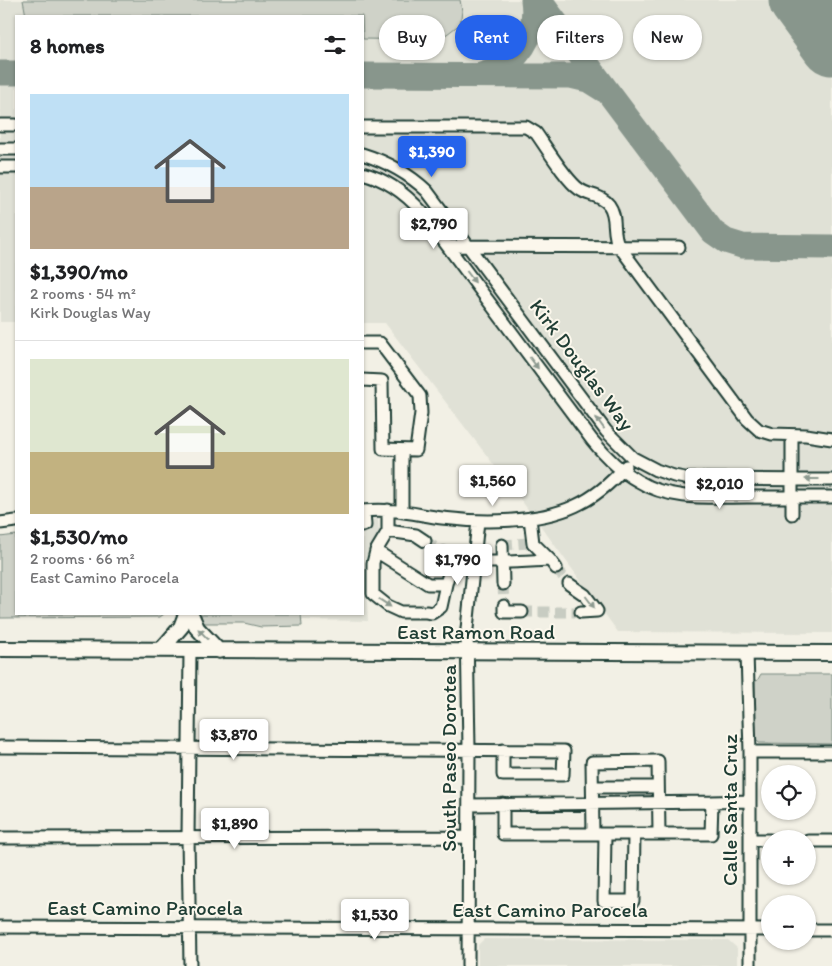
<!DOCTYPE html>
<meta charset="utf-8">
<style>
:root{--surface:#fff;--page:#f2f2f2;--text:#202124;--muted:#757577;--line:#e0e0e0;--accent:#2563eb}
body{margin:0;font-family:Itim,sans-serif;background:var(--page);color:var(--text);height:100vh;display:flex;flex-direction:column;font-size:19px;white-space:nowrap}
*{box-sizing:border-box;margin:0}
p{font-size:16px;color:var(--muted)}
.icon{flex:none;width:28px;height:28px;fill:none;stroke:currentColor;stroke-width:2;stroke-linecap:round;stroke-linejoin:round}
.map{position:relative;flex:1;overflow:hidden}
.drawer{position:absolute;left:15px;top:15px;width:349px;height:600px;display:flex;flex-direction:column;background:var(--surface);border-radius:0px;box-shadow:0 1px 4px #0004}
.drawer>*{flex:none}
.guide{position:absolute;left:379px;top:15px;width:378px;height:45px;display:flex;gap:10px}
.tools{position:absolute;left:761px;top:765px;display:grid;gap:10px}
.tools a{display:grid;place-items:center;width:55px;height:55px;border-radius:50%;background:var(--surface);box-shadow:0 1px 4px #0004;font-size:25px}
.price{position:absolute;translate:-50% -42px;padding:0 11px;border-radius:5px;background:#fff;color:#222;font-size:16px;line-height:32px;filter:drop-shadow(0 1px 2px #0008)}
.price::after{content:'';position:absolute;left:50%;top:30px;width:15px;height:11px;margin-left:-8px;background:inherit;clip-path:polygon(0 0,100% 0,50% 100%)}
.price.selected{background:var(--accent);color:#fff}
ul{padding:0;list-style:none}
li{display:grid;align-content:center;gap:10px;height:265px;padding:0 15px}
li+li{border-top:1px solid var(--line)}
li span{display:grid;place-items:center;height:155px;border-radius:0px;color:#555}
li>.icon{margin-inline-start:auto}
span .icon{width:90px;height:90px;fill:#fffc;stroke-width:1}
li b{font-size:21px}
h2{display:flex;justify-content:space-between;align-items:center;height:60px;padding:0 15px;font-size:21px}
.tag{padding:0 18px;border-radius:22px;background:var(--surface);box-shadow:0 1px 4px #0004;font-size:18px;line-height:45px}
.tag.selected{background:var(--accent);color:#fff}
.map>svg:first-child{display:block}
.built{fill:#e0e1d6}
.green{fill:#cfd2c8;stroke:#77887e}
.lines{fill:none;stroke-linecap:round;stroke-linejoin:round}
.taxiway{stroke:#88968c;stroke-width:25}
.runway{stroke:#88968c;stroke-width:61}
.minor-tunnel{stroke:#c8ccc2;stroke-width:11;stroke-dasharray:11 5.5;stroke-linecap:butt}
.minor-casing{stroke:#1f3d34;stroke-width:15}
.major-casing{stroke:#1f3d34;stroke-width:18}
.minor{stroke:#fbf7ec;stroke-width:11}
.major{stroke:#fbf7ec;stroke-width:14}
.oneway{fill:#8d9a90}
.labels{text-anchor:middle;stroke-width:4;stroke-linejoin:round;paint-order:stroke}
.street-label{font-size:21px;fill:#1f3d34;stroke:#fbf7ec}
</style>
<div class="map">
<svg width="832" height="966" viewBox="0 0 832 966">
<rect width="100%" height="100%" fill="#f2f0e5"/>
<filter id="ink" filterUnits="userSpaceOnUse"><feTurbulence type="fractalNoise" baseFrequency=".02" numOctaves="2"/><feDisplacementMap in="SourceGraphic" scale="10" xChannelSelector="R" yChannelSelector="G"/><feConvolveMatrix kernelMatrix="1 2 1 2 8 2 1 2 1" color-interpolation-filters="sRGB"/></filter>
<g filter="url(#ink)">
<path class="built" d="M0 0H832V633L618 632 540 525 385 323H363L362 16H16V322H0Z
M378 519 379 532 365 560 368 621 302 620 301 614H362L363 520Z
M484 939 728 940 737 948V966H478V945Z"/>
<path class="green" d="M23 0H460L462 11 460 24 447 34 428 40 363 39 362 16H26Z
M16 535V614H164L160 617 0 618V537Z
M201 614H301L302 626 261 627 244 623H205L201 620Z
M761 674H832V744L759 743 755 738V680L757 681Z"/>
<g class="lines">
<path class="taxiway" d="M539 0 713 232 726 241 742 246 832 247
M0 73H16
M484 74C518 65 538 34 533 0
M362 75 571 76 588 80 604 90"/>
<path class="runway" d="M799 0 832 45"/>
<path class="minor-tunnel" d="M425 541 444 553
M502 545 528 543
M556 568 569 584
M503 584 504 606
M522 612H581"/>
<defs>
<path id="minor" d="M0 125H16
M362 127H526L536 133C546 147 566 180 579 189 588 196 602 195 609 205 618 217 611 233 619 246L747 419 759 430 772 434 806 435 832 439
M0 149H16
M362 154C388 162 408 173 427 191L606 431 633 458 656 470 674 476 690 479 832 480
M0 167H16
M362 173C386 179 406 194 422 212L592 440C605 456 620 471 638 481 670 501 711 497 747 497 775 497 804 497 832 497
M448 246 679 247
M362 343H380L420 396 421 413 416 450 383 449 382 381 362 380
M402 451V511
M388 510V531L416 535 425 541
M362 511C394 508 413 514 442 518 483 523 538 523 575 506 595 497 612 482 626 466
M792 514V435
M530 518 533 543 550 560
M0 523 16 521
M362 526 365 525 364 511
M502 545 503 584
M376 551 388 531
M444 553C466 567 523 561 550 560L556 568
M446 584 453 559
M569 584 585 595 597 611 581 612
M504 606V612H522
M423 612H401L388 606 373 594V563L376 551 428 584H446L441 607 432 613 426 612
M190 651 188 837 190 966
M747 653 750 752V966
M0 747 564 751 563 775H503V750
M750 752H832
M593 787H658
M712 802 750 801
M469 805C550 804 631 803 712 802L711 834H503V804
M593 834 592 762 658 761 659 834
M605 834 604 901H633L634 834
M0 838 469 837
M750 840H770
M808 841H832
M0 927 770 930
M808 930H832
M468 966 469 749 467 629 478 521"/>
<path id="major" d="M191 614 197 628 219 651
M0 649 832 653
M161 650 181 627 186 614"/>
</defs>
<use href="#minor" class="minor-casing"/>
<use href="#major" class="major-casing"/>
<use href="#minor" class="minor"/>
<use href="#major" class="major"/>
</g>
<defs><path id="oneway-solid" d="M-6-.8H1V-3.2L6.5 0L1 3.2V.8H-6Z" transform="scale(1.25)"/></defs>
<g class="oneway">
<use href="#oneway-solid" transform="translate(471 277) rotate(53)"/>
<use href="#oneway-solid" transform="translate(534 363) rotate(53)"/>
<use href="#oneway-solid" transform="translate(600 423) rotate(-126)"/>
<use href="#oneway-solid" transform="translate(812 479) rotate(-180)"/>
<use href="#oneway-solid" transform="translate(590 602) rotate(53)"/>
<use href="#oneway-solid" transform="translate(385 603) rotate(34)"/>
<use href="#oneway-solid" transform="translate(203 634) rotate(-134)"/>
</g>
</g>
<g class="labels">
<g class="street-label">
<text transform="translate(582 365) rotate(53)" y="7">Kirk Douglas Way</text>
<text x="476" y="639">East Ramon Road</text>
<text transform="translate(449 758) rotate(-90)" y="7">South Paseo Dorotea</text>
<text transform="translate(730 810) rotate(-90)" y="7">Calle Santa Cruz</text>
<text x="145" y="915">East Camino Parocela</text>
<text x="550" y="917">East Camino Parocela</text>
</g>
</g>
</svg>
<div class="tools">
<a><svg class="icon" aria-label="locate" viewBox="0 0 24 24"><circle cx="12" cy="12" r="6"/><path d="M12 2v4M12 18v4M2 12h4M18 12h4"/></svg></a>
<a>+</a>
<a>−</a>
</div>
<b class="price selected" style="left:432px;top:178px">$1,390</b>
<b class="price" style="left:434px;top:250px">$2,790</b>
<b class="price" style="left:493px;top:507px">$1,560</b>
<b class="price" style="left:720px;top:510px">$2,010</b>
<b class="price" style="left:458px;top:586px">$1,790</b>
<b class="price" style="left:234px;top:761px">$3,870</b>
<b class="price" style="left:235px;top:850px">$1,890</b>
<b class="price" style="left:375px;top:941px">$1,530</b>
<div class="guide">
<a class="tag">Buy</a>
<a class="tag selected">Rent</a>
<a class="tag">Filters</a>
<a class="tag">New</a>
</div>
<section class="drawer">
<h2>8 homes<svg class="icon" aria-label="filters" viewBox="0 0 24 24"><path d="M4 7h16M4 17h16"/><circle cx="9" cy="7" r="2"/><circle cx="15" cy="17" r="2"/></svg></h2>
<ul>
<li><span style="background:linear-gradient(#bfe0f5 60%,#b9a48a 0)"><svg class="icon" aria-label="home" viewBox="0 0 24 24"><path d="M3 11l9-7 9 7M6 9v11h12V9"/></svg></span><div><b>$1,390/mo</b><p>2 rooms · 54 m²</p><p>Kirk Douglas Way</p></div></li>
<li><span style="background:linear-gradient(#dfe7d0 60%,#c2b280 0)"><svg class="icon" aria-label="home" viewBox="0 0 24 24"><path d="M3 11l9-7 9 7M6 9v11h12V9"/></svg></span><div><b>$1,530/mo</b><p>2 rooms · 66 m²</p><p>East Camino Parocela</p></div></li>
</ul>
</section>
</div>
